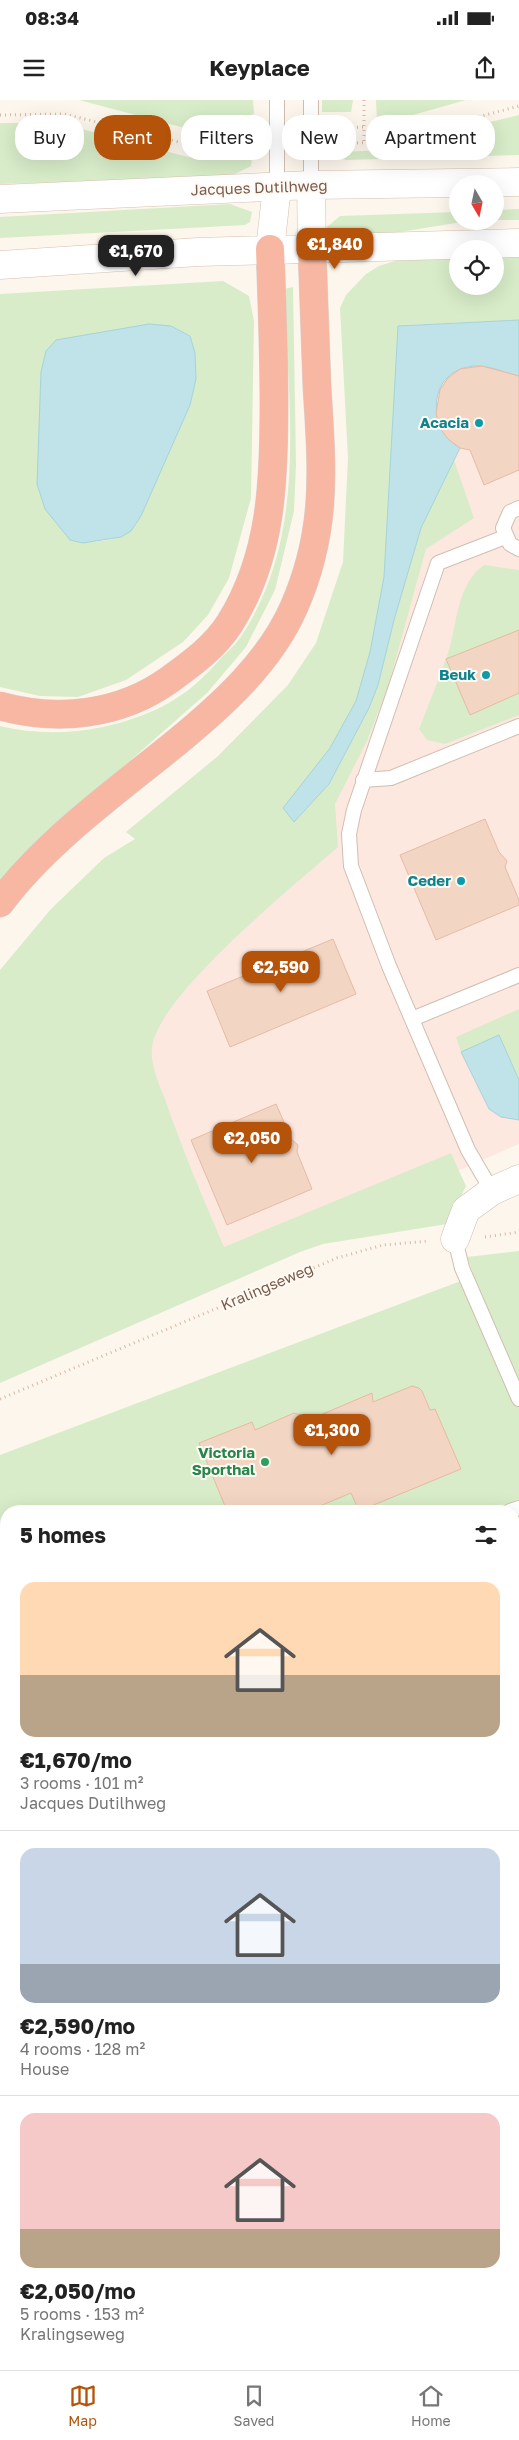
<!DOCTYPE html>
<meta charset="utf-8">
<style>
:root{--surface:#fff;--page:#f6f6f6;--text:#222;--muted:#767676;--line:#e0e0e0;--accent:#b45309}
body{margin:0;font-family:"Golos Text",sans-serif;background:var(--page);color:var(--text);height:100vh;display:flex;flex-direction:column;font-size:19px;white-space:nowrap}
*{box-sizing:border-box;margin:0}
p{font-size:16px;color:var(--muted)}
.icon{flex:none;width:28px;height:28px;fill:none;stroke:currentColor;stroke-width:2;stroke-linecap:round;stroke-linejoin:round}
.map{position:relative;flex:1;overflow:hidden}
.sheet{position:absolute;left:0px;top:1405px;width:520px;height:865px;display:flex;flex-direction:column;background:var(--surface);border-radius:20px 20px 0 0;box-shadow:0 5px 20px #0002}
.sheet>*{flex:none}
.banner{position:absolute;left:15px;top:15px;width:490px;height:45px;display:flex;gap:10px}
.needle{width:32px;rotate:171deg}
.fabs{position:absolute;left:449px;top:75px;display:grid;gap:10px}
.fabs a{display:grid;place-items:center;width:55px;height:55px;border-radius:50%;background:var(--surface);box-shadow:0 5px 20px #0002;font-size:25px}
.price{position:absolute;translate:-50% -42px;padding:0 11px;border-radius:10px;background:var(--accent);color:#fff;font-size:16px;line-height:32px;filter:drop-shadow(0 1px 2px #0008)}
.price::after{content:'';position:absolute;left:50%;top:30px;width:15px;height:11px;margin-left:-8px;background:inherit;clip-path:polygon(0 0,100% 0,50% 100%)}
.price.on{background:#222;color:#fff}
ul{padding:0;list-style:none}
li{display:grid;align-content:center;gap:10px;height:265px;padding:0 20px}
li+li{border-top:1px solid var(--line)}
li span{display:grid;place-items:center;height:155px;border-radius:15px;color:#555}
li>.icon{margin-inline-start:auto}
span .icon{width:90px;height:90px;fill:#fffc;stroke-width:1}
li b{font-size:21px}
h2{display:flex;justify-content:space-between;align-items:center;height:60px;padding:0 20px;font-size:21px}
.tag{padding:0 18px;border-radius:20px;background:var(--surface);box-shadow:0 5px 20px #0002;font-size:18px;line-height:45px}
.tag.on{background:var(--accent);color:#fff}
.status{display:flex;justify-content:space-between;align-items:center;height:35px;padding:0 25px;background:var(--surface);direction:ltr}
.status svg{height:14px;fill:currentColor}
header{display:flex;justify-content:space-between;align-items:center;height:65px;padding:0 20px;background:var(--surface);font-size:22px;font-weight:700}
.tab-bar{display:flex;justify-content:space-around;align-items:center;height:70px;border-top:1px solid var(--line);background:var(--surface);font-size:14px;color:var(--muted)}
.tab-bar a{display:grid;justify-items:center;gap:2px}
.tab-bar .on{color:var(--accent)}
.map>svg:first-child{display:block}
.commercial{fill:#fde8e0}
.green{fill:#d8ecc9;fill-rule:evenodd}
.water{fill:#bfe3e8;stroke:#a5d3da}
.building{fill:#f3d5c3;stroke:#e6bba3}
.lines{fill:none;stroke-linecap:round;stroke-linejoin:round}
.service-casing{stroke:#d1beb0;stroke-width:16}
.minor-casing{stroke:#d1beb0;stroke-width:29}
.secondary-casing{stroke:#d6c0b0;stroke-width:29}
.motorway-casing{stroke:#dad1cd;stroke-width:29}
.path{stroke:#d9b8a5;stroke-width:3;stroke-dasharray:1 4;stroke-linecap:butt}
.service{stroke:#fff;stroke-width:14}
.minor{stroke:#fff;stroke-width:28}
.secondary{stroke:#fff;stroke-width:28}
.motorway{stroke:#f7b7a3;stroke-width:28}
.culture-dot{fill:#0f9aa8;stroke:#fffaf3;stroke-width:2}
.leisure-dot{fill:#2e9e5b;stroke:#fffaf3;stroke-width:2}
.labels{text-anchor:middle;stroke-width:4;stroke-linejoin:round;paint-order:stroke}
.street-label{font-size:15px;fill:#7a5c4d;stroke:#fffaf3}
.culture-label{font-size:15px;font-weight:bold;fill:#0d838f;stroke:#fffaf3;text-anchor:end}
.leisure-label{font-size:15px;font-weight:bold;fill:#27864d;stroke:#fffaf3;text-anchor:end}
</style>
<div class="status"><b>08:34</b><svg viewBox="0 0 49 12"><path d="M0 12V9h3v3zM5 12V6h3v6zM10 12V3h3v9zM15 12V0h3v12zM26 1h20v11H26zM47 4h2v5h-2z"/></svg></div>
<header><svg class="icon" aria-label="menu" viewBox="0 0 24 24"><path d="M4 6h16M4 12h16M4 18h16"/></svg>Keyplace<svg class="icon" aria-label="share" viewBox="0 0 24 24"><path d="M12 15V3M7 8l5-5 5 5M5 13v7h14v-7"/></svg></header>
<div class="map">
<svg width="519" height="2270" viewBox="0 0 519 2270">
<rect width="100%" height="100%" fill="#fdf6ec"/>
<path class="commercial" d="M379 200H519V1044L14 1264 15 1153 358 544Z"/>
<path class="green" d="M79 0H253L254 14 214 30 196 31Z
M322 0H353L351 12H322Z
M376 0H466L385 23 377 21Z
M519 15V55L346 60 332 54 337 52 393 50 448 32Z
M0 23H59L188 57 252 56 251 66 229 77 0 84Z
M230 104 252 112 250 122 245 125 227 126 0 138V117Z
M519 109V120H495V110Z
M457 112 458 121H468L394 133 333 136 327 127 340 116Z
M457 150 458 186H495V150H519V220L404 225 384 477 370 552 356 601 330 648 283 708 294 722 329 684 369 608 378 585 394 520 421 428 454 360 474 418 426 449 388 587 367 641 335 704 338 747C296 784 157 896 152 948 150 964 159 984 165 999 182 1049 203 1098 224 1147L451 1053 466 1086 447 1124 323 1144 300 1152 0 1283V870L51 809 104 758 135 739 126 732 218 656 288 585 316 543 343 462 348 358 340 208 346 195 366 174 379 166 427 151Z
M223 181 249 196 254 221 251 398 229 478 208 515 183 542 126 580 78 597 40 596 0 587V194ZM171 226 191 236 190 305 141 415C138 420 135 426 132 429 122 442 84 444 70 440Z
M293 187 296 365 294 411 275 490 246 547 207 593 82 703 0 793V626C49 638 102 632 148 613 178 601 201 582 222 557 229 550 237 543 242 535 309 433 288 304 284 189Z
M484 465 519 470V615L445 644 427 640 419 629C429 604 439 578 448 553 457 525 457 483 484 465Z
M519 909V980L499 936 461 952 456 937Z
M519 1151V2270H192L190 2264H514V1411H6V1511L0 1480V1355L474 1176 467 1157Z
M0 1600 2 1609 6 1615V2042L0 2020Z
M74 2264H170L172 2270H77Z"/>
<path class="water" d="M519 220V276C504 273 490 265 474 266 428 270 425 326 460 348L421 428 394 520 378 585 369 608 329 684 294 722 283 708 330 648 356 601 370 552 384 477 398 226Z
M149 224 171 226 190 236 195 253 196 279 190 305 141 416 131 431 121 437 83 443 70 440 45 409 37 384 41 272 46 251 56 240Z
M499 935 519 980V1020L501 1017 489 1009 461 952Z
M0 1480 6 1511V1615L2 1610 0 1600Z"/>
<path class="building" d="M482 266 519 276V370L484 385 470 350 460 348 448 339 439 327 436 313 440 290 448 278 460 269Z
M519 530V593L470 615 446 559Z
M485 719 499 752 507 761 505 767 519 800V805L436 840 400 755Z
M333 839 356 894 230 947 207 891Z
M276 1004 292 1040 298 1045 297 1052 312 1089 227 1125 191 1040Z
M412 1286 419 1288 422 1291 430 1310 435 1309 461 1369 359 1411 351 1393 308 1411H227L199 1343 252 1322 255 1330 294 1313 311 1319 372 1293 373 1302Z"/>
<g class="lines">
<defs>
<path id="service" d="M277 0V87
M311 85V0
M519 408 510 412 503 428 510 444 519 449
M363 680 391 678 519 626
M412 919 519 875
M492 1091 468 1050 389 866 351 766 349 734 354 710 438 463 505 437
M455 1139 462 1168 519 1299
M510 1411 519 1408"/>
<path id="minor" d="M455 1139 466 1110 492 1091 519 1079"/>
<path id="secondary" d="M311 85 312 150
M0 99 311 85 519 82
M270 149 277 87
M0 165 198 152 519 143"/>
<path id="motorway" d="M0 606C58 622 120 615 169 580 191 564 215 547 230 523 272 456 274 381 274 304 274 253 272 201 270 149
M0 803C45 742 118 690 177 642 222 605 270 562 294 507 328 430 322 368 317 287 315 241 314 195 312 150
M0 2147 6 2167
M38 2264 40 2270"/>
</defs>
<use href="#service" class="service-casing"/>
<use href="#minor" class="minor-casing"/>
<use href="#secondary" class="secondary-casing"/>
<use href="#motorway" class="motorway-casing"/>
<path class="path" d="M364 0V43
M0 15 64 14 195 46H256
M332 28 364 27
M332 44 385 42 519 6
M222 46 238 33 256 30
M485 1137 519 1132
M0 1299 337 1158 383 1145 429 1141"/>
<use href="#service" class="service"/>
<use href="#minor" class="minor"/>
<use href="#secondary" class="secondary"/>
<use href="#motorway" class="motorway"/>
</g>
<g class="culture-dot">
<circle cx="479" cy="323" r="5"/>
<circle cx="486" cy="575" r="5"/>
<circle cx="461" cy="781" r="5"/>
</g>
<circle class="leisure-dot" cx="265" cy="1362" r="5"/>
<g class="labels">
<g class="street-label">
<text transform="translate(259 88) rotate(-2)" y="5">Jacques Dutilhweg</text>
<text transform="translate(267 1187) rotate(-23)" y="5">Kralingseweg</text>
</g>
<g class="culture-label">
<text x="469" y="328">Acacia</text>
<text x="476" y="580">Beuk</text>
<text x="451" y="786">Ceder</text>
</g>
<g class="leisure-label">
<text x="255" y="1358">Victoria<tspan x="255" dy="17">Sporthal</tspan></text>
</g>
</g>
</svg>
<div class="fabs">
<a><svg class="needle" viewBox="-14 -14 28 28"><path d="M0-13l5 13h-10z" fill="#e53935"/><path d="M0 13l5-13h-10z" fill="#767676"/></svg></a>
<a><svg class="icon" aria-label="locate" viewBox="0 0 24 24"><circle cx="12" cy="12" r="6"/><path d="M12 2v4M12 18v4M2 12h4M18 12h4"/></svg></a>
</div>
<b class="price" style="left:335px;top:170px">€1,840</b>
<b class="price on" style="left:136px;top:177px">€1,670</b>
<b class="price" style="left:281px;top:893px">€2,590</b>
<b class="price" style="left:252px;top:1064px">€2,050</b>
<b class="price" style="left:332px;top:1356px">€1,300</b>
<div class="banner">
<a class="tag">Buy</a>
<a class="tag on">Rent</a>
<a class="tag">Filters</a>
<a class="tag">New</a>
<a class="tag">Apartment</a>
</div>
<section class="sheet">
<h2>5 homes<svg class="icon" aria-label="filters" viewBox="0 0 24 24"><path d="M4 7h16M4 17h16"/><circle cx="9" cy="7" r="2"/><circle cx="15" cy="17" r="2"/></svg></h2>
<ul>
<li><span style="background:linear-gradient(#ffd9b3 60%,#b9a48a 0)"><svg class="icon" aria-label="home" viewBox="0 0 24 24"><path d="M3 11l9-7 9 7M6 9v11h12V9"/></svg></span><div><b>€1,670/mo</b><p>3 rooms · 101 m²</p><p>Jacques Dutilhweg</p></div></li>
<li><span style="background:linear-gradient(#c9d6e8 75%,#9aa5b1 0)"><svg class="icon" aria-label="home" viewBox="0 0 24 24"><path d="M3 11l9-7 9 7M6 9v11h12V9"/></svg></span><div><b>€2,590/mo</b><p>4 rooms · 128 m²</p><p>House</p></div></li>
<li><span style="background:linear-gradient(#f6c9c9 75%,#b9a48a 0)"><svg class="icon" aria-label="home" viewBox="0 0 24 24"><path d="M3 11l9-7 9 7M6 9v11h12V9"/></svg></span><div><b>€2,050/mo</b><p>5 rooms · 153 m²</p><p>Kralingseweg</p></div></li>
</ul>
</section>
</div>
<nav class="tab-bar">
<a class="on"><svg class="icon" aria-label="map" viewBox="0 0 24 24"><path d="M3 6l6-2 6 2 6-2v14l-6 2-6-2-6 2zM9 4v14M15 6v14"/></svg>Map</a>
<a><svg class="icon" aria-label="saved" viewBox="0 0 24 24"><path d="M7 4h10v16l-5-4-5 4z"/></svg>Saved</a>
<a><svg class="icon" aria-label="home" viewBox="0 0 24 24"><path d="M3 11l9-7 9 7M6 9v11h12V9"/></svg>Home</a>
</nav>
